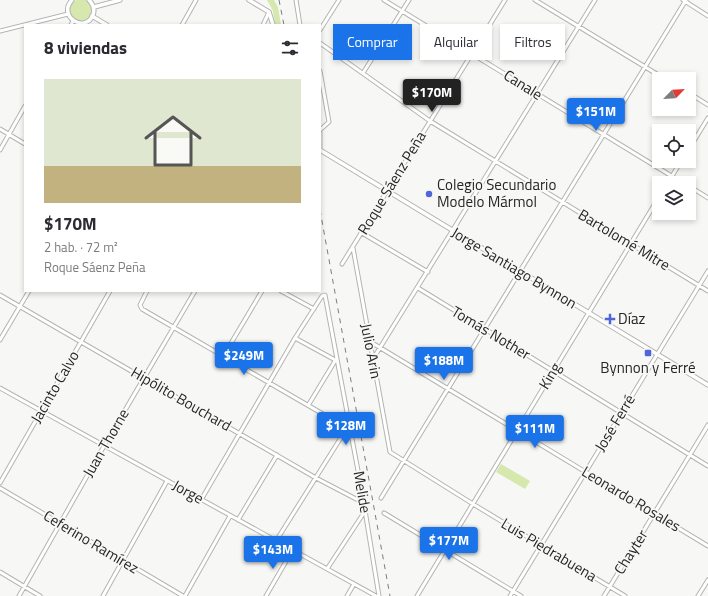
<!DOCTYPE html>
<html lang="es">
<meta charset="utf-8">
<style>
:root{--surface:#fff;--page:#f7f7f7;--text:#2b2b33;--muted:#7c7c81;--accent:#1a73e8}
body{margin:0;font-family:"Titillium Web",sans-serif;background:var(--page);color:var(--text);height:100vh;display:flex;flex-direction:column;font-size:15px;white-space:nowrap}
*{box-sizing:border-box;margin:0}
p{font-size:13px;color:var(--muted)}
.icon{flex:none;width:22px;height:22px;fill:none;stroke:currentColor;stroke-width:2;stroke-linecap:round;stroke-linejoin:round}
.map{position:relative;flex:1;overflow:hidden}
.sheet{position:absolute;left:24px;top:24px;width:297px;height:268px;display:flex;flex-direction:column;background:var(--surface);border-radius:0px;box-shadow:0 2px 6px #0003}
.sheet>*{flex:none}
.guide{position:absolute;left:333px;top:24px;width:315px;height:36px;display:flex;gap:8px}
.needle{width:26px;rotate:65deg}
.controls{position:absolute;left:652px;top:72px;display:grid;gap:8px}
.controls a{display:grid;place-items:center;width:44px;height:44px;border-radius:0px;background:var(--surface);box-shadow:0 2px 6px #0003;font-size:20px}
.price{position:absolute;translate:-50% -34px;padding:0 9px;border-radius:4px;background:var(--accent);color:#fff;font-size:13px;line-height:26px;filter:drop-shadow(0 1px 2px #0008)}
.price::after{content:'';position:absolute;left:50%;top:24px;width:12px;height:9px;margin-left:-6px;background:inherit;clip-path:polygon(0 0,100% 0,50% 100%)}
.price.active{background:#222;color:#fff}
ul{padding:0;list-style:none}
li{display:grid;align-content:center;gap:8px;height:212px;padding:0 20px}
li span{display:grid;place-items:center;height:124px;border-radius:0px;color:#555}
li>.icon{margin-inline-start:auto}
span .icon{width:72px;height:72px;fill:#fffc;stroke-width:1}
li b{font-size:17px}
h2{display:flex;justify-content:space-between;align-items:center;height:48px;padding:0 20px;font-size:17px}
.tag{padding:0 14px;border-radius:0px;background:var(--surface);box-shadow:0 2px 6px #0003;font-size:14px;line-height:36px}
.tag.active{background:var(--accent);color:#fff}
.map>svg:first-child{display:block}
.green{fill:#d6e8ae}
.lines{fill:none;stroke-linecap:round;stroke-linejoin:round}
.minor-casing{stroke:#b4b5b2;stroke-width:5}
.tertiary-casing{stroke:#b4b5b2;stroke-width:5.5}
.minor{stroke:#fff;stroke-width:3}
.tertiary{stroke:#fff;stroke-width:3.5}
.rail{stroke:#7e7e7c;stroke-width:1;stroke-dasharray:5 5;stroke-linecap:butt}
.poi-dot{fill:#5165da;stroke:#f7f8f5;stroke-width:1.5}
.labels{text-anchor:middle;stroke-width:3.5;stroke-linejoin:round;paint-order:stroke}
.street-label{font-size:15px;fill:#262625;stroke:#f7f8f5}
.poi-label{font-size:15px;fill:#262625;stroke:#f7f8f5;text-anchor:start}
</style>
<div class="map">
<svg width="708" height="596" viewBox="0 0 708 596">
<rect width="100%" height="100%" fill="#f7f8f5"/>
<path class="green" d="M70 10a11 11 0 1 1 22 0a11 11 0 1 1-22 0Z
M267 0H274L278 7 281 25H275L273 11Z
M501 464 530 481 525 489 496 472Z"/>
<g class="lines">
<defs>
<path id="minor" d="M296 0 300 25
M384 0 683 183
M535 0 665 79
M683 0 708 16
M71 25 73 21
M182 25 196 0
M263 25 269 12
M320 30 339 0
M0 31 68 14
M320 43 430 121 708 291
M320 71 329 122 320 130
M363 73 409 0
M689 93 708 105
M0 129 25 144
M320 133V148
M689 149 708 118
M0 150 25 106
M668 183 681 161
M689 186 708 198
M362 233 428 272
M353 248 390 452 473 504 625 596
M342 264 505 0
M418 288 708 466
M147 291 140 305 142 309 347 428 351 427
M281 291 314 309
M0 295 316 478 358 500 362 501
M295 338 337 361
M0 340 29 291
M369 341 708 546
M224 355 262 291
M373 359 595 0
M0 388 376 596
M309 404 335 361
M0 483 110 291
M0 488 183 596
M381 498 686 0
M201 500 295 338 322 296 325 295 362 492 379 596
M384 513 521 596
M238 520 277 455
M276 541 347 428
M327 569 365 511
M0 572 40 596
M19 596 104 446 195 291
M103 596 167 481
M185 596 230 516
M266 596 292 551
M347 596 354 584
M417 596 659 197
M510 596 708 271
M604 596 708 425
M698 596 708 580"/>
<path id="tertiary" d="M72 0C57 16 85 34 93 15 95 9 93 4 89 0
M249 0 269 12 273 25
M94 7 120 0
M92 16 107 25
M320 150 708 385"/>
</defs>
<use href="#minor" class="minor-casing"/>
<use href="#tertiary" class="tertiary-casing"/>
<use href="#minor" class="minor"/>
<use href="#tertiary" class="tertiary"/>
<path class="rail" d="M279 0 284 25
M320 210 390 596"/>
</g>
<g class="poi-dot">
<circle cx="429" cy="194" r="4"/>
<path d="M608 313h4v4h4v4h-4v4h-4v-4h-4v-4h4z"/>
<rect x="644" y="349" width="8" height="8" rx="2"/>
</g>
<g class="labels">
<g class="street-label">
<text transform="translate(523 85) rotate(32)" y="5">Canale</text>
<text transform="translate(392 183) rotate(-59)" y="5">Roque Sáenz Peña</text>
<text transform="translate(624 240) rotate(31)" y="5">Bartolomé Mitre</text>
<text transform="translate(514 268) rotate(31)" y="5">Jorge Santiago Bynnon</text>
<text transform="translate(491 333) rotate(31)" y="5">Tomás Nother</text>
<text transform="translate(371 351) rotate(79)" y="5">Julio Arin</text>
<text transform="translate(550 376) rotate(-59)" y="5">King</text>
<text transform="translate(55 387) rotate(-60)" y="5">Jacinto Calvo</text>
<text transform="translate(181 399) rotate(30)" y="5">Hipólito Bouchard</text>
<text transform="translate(615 423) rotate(-59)" y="5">José Ferré</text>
<text transform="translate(106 443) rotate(-60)" y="5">Juan Thorne</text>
<text transform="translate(188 492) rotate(29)" y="5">Jorge</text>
<text transform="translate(362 492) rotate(80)" y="5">Melide</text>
<text transform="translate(631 499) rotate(31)" y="5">Leonardo Rosales</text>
<text transform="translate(91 542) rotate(31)" y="5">Ceferino Ramírez</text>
<text transform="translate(549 550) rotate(31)" y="5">Luis Piedrabuena</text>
<text transform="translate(631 552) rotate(-58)" y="5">Chayter</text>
</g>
<g class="poi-label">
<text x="437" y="190">Colegio Secundario<tspan x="437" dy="17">Modelo Mármol</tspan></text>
<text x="618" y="324">Díaz</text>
<text x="648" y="373" text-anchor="middle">Bynnon y Ferré</text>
</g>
</g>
</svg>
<div class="controls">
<a><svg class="needle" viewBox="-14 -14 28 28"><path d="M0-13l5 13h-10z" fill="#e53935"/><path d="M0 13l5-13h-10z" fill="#7c7c81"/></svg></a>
<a><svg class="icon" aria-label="locate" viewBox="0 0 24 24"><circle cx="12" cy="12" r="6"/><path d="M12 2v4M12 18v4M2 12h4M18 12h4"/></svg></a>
<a><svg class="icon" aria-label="layers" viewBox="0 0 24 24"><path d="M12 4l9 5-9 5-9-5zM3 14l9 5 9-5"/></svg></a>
</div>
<b class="price active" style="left:432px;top:113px">$170M</b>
<b class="price" style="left:596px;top:132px">$151M</b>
<b class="price" style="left:244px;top:376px">$249M</b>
<b class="price" style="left:444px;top:381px">$188M</b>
<b class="price" style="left:346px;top:446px">$128M</b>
<b class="price" style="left:535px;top:449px">$111M</b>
<b class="price" style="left:449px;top:561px">$177M</b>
<b class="price" style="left:273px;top:570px">$143M</b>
<div class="guide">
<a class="tag active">Comprar</a>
<a class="tag">Alquilar</a>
<a class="tag">Filtros</a>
</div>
<section class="sheet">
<h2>8 viviendas<svg class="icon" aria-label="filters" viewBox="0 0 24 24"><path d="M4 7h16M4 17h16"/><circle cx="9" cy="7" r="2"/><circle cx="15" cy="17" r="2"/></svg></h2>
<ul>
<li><span style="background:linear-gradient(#dfe7d0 70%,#c2b280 0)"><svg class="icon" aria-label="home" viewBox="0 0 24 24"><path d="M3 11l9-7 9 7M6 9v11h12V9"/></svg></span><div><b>$170M</b><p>2 hab. · 72 m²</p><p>Roque Sáenz Peña</p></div></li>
</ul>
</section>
</div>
